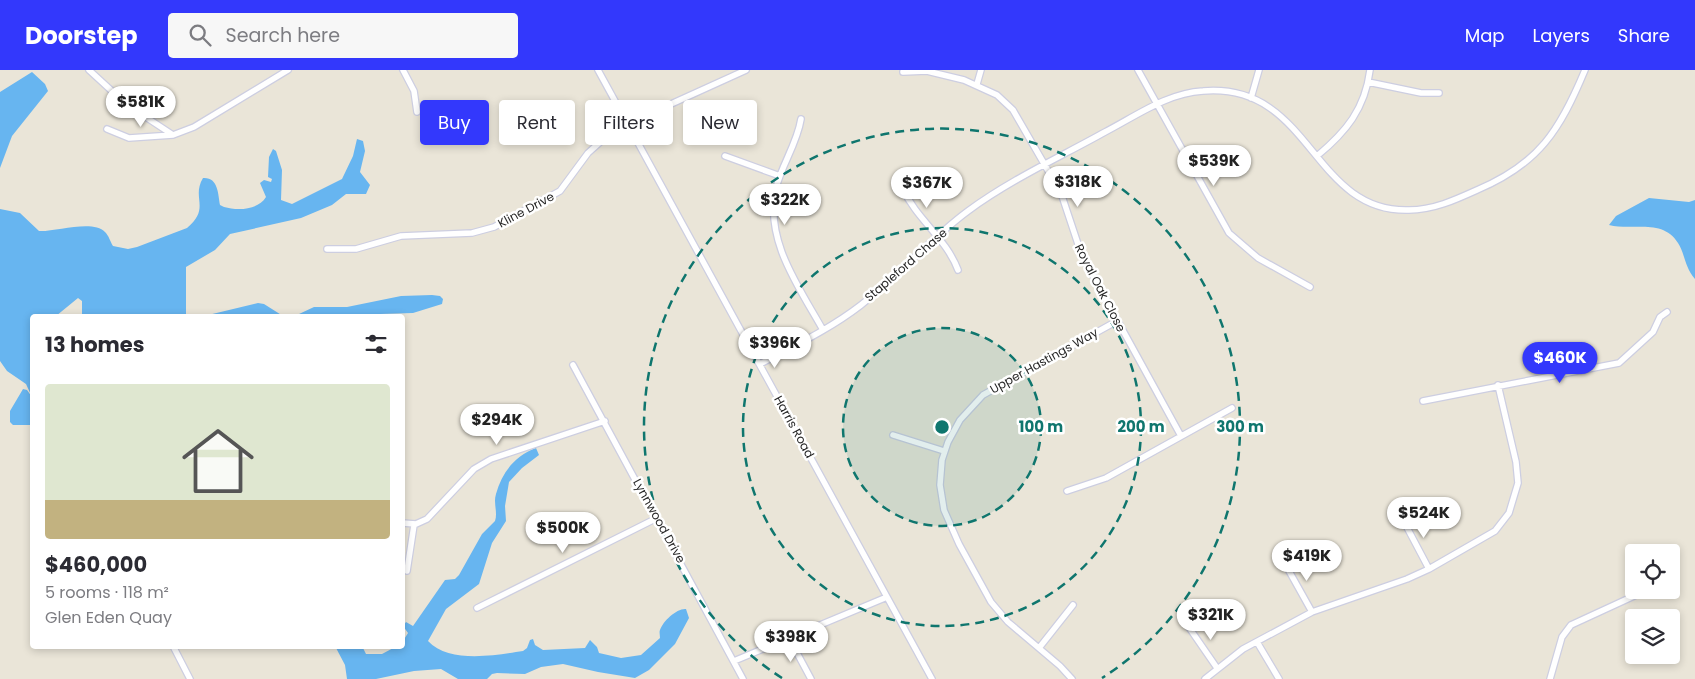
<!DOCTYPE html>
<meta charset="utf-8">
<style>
:root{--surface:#fff;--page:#f7f7f7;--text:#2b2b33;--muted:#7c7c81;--accent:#3338fc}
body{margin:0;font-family:Poppins,sans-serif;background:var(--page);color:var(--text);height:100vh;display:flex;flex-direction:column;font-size:19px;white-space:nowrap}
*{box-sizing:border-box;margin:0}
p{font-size:16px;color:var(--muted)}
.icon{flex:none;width:28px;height:28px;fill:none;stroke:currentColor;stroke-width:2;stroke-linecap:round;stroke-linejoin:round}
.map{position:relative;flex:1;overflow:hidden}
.panel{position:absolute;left:30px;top:244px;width:375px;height:335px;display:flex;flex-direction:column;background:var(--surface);border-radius:5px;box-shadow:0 2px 8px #0003}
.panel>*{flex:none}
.banner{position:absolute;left:420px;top:30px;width:475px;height:45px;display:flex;gap:10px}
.tools{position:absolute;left:1625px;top:474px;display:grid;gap:10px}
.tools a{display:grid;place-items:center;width:55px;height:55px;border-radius:5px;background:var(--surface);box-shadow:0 2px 8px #0003;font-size:25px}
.price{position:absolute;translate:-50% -42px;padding:0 11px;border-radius:18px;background:#fff;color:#222;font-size:16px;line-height:32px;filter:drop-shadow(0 1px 2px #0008)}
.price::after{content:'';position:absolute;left:50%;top:30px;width:15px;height:11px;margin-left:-8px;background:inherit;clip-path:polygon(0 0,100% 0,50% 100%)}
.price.active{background:var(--accent);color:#fff}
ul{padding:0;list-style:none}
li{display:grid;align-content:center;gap:10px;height:265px;padding:0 15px}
li span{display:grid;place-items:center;height:155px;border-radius:5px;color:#555}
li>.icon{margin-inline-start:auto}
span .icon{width:90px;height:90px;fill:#fffc;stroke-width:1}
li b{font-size:21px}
h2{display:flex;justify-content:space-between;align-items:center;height:60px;padding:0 15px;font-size:21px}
.chip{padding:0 18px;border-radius:5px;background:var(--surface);box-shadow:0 2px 8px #0003;font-size:18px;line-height:45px}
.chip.active{background:var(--accent);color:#fff}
header{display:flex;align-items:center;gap:30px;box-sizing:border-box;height:70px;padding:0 25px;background:var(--accent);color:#fff}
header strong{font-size:24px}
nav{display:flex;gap:28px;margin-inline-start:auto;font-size:18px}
.search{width:350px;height:45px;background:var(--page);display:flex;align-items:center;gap:12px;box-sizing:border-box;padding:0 18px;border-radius:5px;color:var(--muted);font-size:19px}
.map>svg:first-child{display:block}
.water{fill:#67b5f0}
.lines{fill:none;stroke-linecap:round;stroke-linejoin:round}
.minor-casing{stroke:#cdcee1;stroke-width:8}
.minor{stroke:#fff;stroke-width:5.5}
.ring{fill:none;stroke:#0f766e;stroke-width:2.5;stroke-dasharray:9 6}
.labels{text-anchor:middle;stroke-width:5;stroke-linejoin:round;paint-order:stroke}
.street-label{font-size:12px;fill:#272727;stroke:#fff}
.centre{fill:#0f766e;stroke:#fff;stroke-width:2.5}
.ring-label{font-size:15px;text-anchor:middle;font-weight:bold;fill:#0f766e;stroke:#fff;stroke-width:5;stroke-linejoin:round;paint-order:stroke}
</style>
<header>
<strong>Doorstep</strong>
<div class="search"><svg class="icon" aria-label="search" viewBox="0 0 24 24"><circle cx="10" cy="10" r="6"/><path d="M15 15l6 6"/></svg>Search here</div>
<nav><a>Map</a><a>Layers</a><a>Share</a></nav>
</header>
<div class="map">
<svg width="1695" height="609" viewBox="0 0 1695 609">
<rect width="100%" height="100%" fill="#eae5d8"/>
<path class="water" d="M32 2 45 14 48 21 12 66 0 98V22Z
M357 69 363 71 365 81 360 102 370 115 366 124H346L332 135 301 148 230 164 215 180 186 197V246H87L82 244V231L78 228 56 246H32V355H13L10 352V341L23 319 27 320 32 327 26 314 7 301 0 291V139L20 143 39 161C55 162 93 149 105 162 109 166 110 171 113 176L128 179 137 177 187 158C211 138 191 128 203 108 218 107 218 123 220 135L224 137C238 141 258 140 266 127L260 113 264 110 271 112 272 109 268 107 269 87 273 79 276 81 282 100 281 130 292 134 342 109 353 86Z
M1649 128 1689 132 1695 130V209C1685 198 1685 184 1678 173 1663 148 1632 161 1609 155L1616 146Z
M432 225 440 226 443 229 442 234 413 243 380 244 379 246H204L258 233 264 234 283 246 299 244 314 237H347L401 226Z
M536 378 539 385 522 398 509 412 505 436 506 451 492 473 479 514 446 539 428 571C449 594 497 585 523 581L527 578 530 570 533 569 535 575 543 580 585 578 590 570 597 577 599 583 621 588 641 585 660 568C660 565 659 562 660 560 663 551 677 538 686 539L689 548 675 574 649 600 635 608 598 602 563 594 541 597 525 604 497 603 492 604 487 609H458L441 599 414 601 376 609H347L345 595 335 576H362L366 584H382L397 576H402L403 571 408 563 403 556 406 552 413 556 445 510 455 509 459 505 482 464 495 451C498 442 493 433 496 424 502 402 515 386 536 378Z"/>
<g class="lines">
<defs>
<path id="minor" d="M89 0 126 34 173 65 194 57 288 0
M403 0 414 21 417 42
M598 0 932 609
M1138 0 1229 163 1258 188 1310 217
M903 2 927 1 964 10 997 25 1013 40 1061 123 1082 186 1181 366
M1368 12 1421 23H1439
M977 14 981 0
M1251 28 1259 0
M801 49C797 74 782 94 776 118 764 170 799 217 823 260
M107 59 129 68 173 65
M725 86 780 106
M1317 86C1346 62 1365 39 1370 0
M903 119C917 150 946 168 958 200
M327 179H356L401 166 472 163 494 157 560 121 588 83 607 66 649 44 746 0
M760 294C794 276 830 259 861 235 898 206 930 169 968 141 1010 110 1060 87 1105 62 1136 46 1167 23 1203 21 1312 12 1311 143 1409 140 1433 140 1455 130 1477 120 1539 94 1560 60 1585 0
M573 295 743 609
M1423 331 1619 293 1653 262 1660 247 1667 242
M893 365 944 381
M1067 421 1106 408 1232 338
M1402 448 1429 499
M402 453 416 454 427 449 474 399 491 389 605 351
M1284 492 1312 542
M407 501 414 455
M477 538 657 448
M1188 556 1217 598
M789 568 811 609
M1257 572 1279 609
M173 576 190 609
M1039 578 1073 535
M734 591 887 527
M1072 609 1060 596 1008 552 991 532 959 474 944 440 940 415 942 390 948 372 960 350 983 325 1117 251
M1205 609 1243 579 1312 542 1407 509 1429 499 1495 461 1509 443 1518 413 1516 392 1498 315
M1550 609 1562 567 1571 555 1647 520"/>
</defs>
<use href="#minor" class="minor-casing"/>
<use href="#minor" class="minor"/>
</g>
<circle cx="942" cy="357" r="99" fill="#0f766e" fill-opacity=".12"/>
<g class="ring">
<circle cx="942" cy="357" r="99"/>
<circle cx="942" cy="357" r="199"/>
<path d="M782 608A298 298 0 1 1 1102 608"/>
</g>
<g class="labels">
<g class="street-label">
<text transform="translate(526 140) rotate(-28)" y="4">Kline Drive</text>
<text transform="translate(906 195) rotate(-41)" y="4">Stapleford Chase</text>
<text transform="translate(1100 218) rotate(63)" y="4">Royal Oak Close</text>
<text transform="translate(1044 291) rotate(-29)" y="4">Upper Hastings Way</text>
<text transform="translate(794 357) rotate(61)" y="4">Harris Road</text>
<text transform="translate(659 451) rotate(61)" y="4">Lynnwood Drive</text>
</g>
</g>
<circle cx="942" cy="357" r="8" class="centre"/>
<g class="ring-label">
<text x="1041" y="362">100 m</text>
<text x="1141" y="362">200 m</text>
<text x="1240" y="362">300 m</text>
</g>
</svg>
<div class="tools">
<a><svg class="icon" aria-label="locate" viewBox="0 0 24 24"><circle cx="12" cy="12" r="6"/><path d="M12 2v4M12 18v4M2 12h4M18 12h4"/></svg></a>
<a><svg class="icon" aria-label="layers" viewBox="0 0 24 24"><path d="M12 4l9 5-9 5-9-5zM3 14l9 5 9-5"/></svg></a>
</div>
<b class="price" style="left:141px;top:58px">$581K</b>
<b class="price" style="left:1214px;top:117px">$539K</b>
<b class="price" style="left:1078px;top:138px">$318K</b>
<b class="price" style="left:927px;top:139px">$367K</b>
<b class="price" style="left:785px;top:156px">$322K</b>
<b class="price" style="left:775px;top:299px">$396K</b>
<b class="price active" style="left:1560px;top:314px">$460K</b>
<b class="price" style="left:497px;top:376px">$294K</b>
<b class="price" style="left:1424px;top:469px">$524K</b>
<b class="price" style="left:563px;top:484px">$500K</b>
<b class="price" style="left:1307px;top:512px">$419K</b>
<b class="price" style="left:1211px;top:571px">$321K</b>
<b class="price" style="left:791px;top:593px">$398K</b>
<div class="banner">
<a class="chip active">Buy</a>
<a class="chip">Rent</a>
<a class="chip">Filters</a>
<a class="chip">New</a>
</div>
<section class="panel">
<h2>13 homes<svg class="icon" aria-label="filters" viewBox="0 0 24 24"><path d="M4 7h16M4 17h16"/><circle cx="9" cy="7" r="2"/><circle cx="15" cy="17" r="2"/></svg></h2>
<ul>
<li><span style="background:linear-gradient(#dfe7d0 75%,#c2b280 0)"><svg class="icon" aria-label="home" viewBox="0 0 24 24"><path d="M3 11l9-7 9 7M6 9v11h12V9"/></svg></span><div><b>$460,000</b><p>5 rooms · 118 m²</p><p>Glen Eden Quay</p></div></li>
</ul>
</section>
</div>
